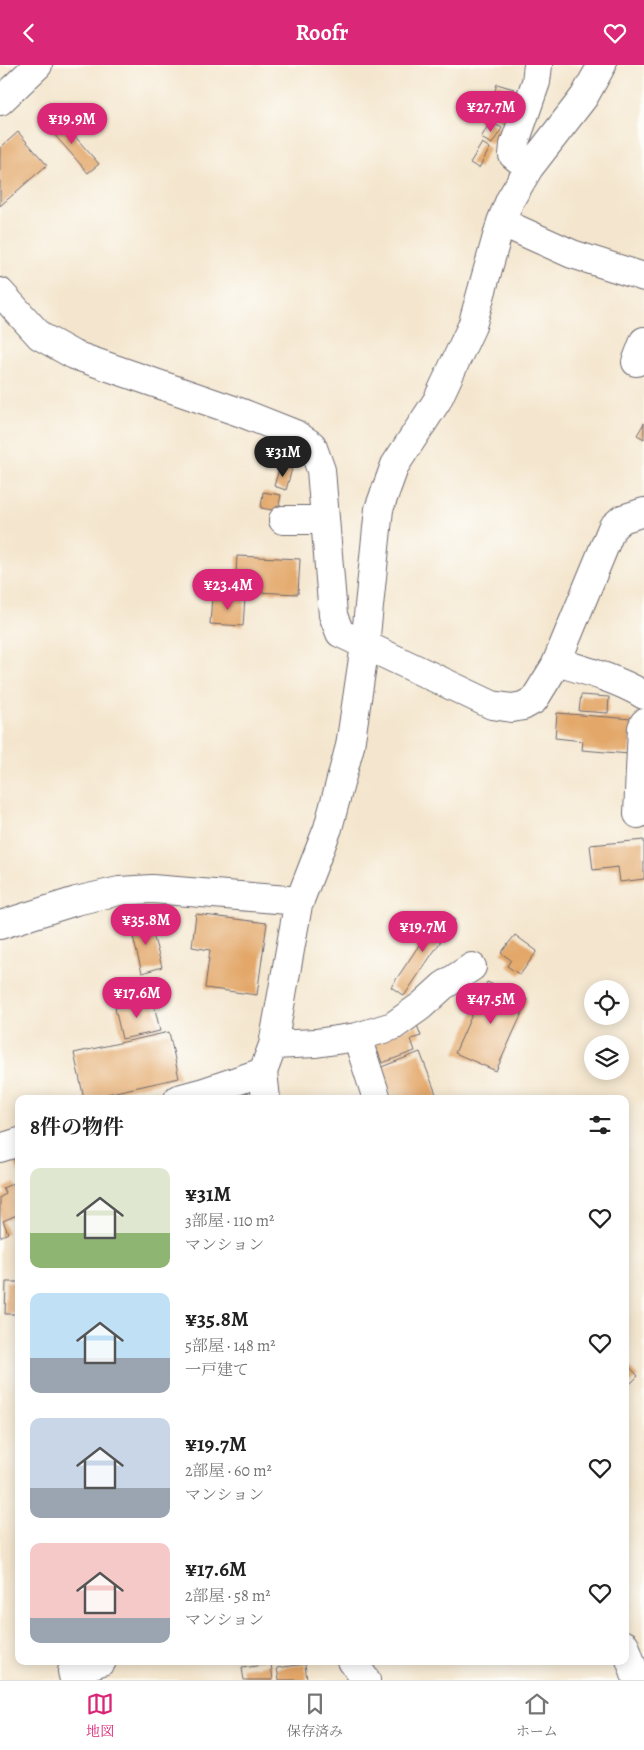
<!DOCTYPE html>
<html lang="ja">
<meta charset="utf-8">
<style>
:root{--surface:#fff;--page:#f2f2f2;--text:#222;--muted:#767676;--line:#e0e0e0;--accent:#db2777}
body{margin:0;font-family:Alegreya,"Noto Serif JP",serif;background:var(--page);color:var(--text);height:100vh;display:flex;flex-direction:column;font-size:19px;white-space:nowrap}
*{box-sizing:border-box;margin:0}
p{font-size:16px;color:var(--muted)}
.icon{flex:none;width:28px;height:28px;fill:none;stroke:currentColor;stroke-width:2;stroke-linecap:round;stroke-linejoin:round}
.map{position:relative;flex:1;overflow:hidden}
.side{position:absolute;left:15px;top:1030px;width:614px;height:570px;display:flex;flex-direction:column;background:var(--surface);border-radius:10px;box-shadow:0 2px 12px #0003}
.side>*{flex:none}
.buttons{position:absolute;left:584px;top:915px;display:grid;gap:10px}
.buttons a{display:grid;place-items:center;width:45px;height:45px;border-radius:50%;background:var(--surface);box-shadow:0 2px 12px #0003;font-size:25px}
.price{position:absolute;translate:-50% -42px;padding:0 11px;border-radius:18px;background:var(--accent);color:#fff;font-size:16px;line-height:32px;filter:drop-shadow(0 1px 2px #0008)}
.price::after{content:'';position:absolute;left:50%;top:30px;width:15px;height:11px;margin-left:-8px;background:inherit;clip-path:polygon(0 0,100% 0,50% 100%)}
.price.on{background:#222;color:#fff}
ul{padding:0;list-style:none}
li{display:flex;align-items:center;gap:15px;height:125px;padding:0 15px}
li span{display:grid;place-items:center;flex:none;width:140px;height:100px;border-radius:10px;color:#555}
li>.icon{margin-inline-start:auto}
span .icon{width:60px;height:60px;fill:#fffc;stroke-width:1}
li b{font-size:21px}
h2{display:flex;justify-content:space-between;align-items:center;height:60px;padding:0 15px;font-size:21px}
header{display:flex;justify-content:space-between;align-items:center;height:65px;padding:0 15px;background:var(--accent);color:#fff;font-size:22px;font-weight:600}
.tabs{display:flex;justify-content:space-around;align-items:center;height:70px;border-top:1px solid var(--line);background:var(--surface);font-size:14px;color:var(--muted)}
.tabs a{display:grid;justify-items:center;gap:2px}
.tabs .on{color:var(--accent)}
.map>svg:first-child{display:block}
.building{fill:#e3a769}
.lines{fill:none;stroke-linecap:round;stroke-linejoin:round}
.minor-casing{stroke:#6c676e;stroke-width:30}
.minor{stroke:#fff;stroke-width:28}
</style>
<header><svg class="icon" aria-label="back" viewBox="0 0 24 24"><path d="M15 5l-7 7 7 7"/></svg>Roofr<svg class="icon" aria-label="heart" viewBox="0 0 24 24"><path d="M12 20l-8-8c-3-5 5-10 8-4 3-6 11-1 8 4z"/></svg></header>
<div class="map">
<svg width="644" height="1615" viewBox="0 0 644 1615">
<rect width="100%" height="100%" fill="#fdfcf7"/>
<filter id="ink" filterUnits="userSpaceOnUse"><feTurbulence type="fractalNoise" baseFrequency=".02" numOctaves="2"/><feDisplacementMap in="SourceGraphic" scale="10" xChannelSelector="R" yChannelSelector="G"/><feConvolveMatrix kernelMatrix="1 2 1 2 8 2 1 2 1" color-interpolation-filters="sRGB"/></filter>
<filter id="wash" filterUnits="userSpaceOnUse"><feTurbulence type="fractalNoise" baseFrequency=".0096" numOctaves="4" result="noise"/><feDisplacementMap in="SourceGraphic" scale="20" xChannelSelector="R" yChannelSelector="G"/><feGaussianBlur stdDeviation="1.12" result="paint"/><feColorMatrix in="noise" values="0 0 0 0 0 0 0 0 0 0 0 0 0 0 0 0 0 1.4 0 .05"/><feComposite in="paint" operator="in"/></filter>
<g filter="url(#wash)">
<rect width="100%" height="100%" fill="#f4e6ce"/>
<g id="blocks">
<path class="building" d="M497 19 514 24 510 37 493 32Z
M505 39 511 42 503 57 497 53Z
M57 51 99 99 88 108 46 60Z
M490 57 502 63 492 79 481 73Z
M18 67 47 100 0 141V83Z
M482 78 490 83 479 103 470 98Z
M644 358V374L637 370Z
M280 401 292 404 286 425 274 421Z
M263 427 281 430 278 446 261 443Z
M237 491 300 494 298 529 235 526Z
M212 531 245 532 243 561 210 559Z
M581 630 609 632 608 648 579 646Z
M557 648 632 654 629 689 582 685 583 676 555 673Z
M644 775V814L620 817 618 802 593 805 590 780Z
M442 846 455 855 404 931 391 922Z
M196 849 267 858 257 930 205 923 210 885 192 882Z
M149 855 162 902 142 908 130 860Z
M515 870 537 886 520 910 507 901 511 895 501 888Z
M487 917 528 935 496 1006 455 988 474 945 466 942 474 924 482 928Z
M153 935 160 966 122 974 115 943Z
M417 960 421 971 411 974 415 986 382 998 374 976Z
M169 967 179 1013 84 1034 74 988Z
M420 987 438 1034H391L379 1003Z
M19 1088V1108H18L13 1090Z
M14 1118 19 1129V1149L3 1156 8 1168 0 1172V1132L6 1129 3 1123Z
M6 1217H19V1249H5Z
M625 1297 638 1311 625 1324Z
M271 1599 273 1615H244L242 1603Z
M305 1599 307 1615H279L277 1603Z"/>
</g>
</g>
<g filter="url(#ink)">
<use href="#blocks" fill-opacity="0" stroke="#6c676e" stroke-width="1"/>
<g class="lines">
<defs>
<path id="minor" d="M0 36 38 0
M529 103 513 90 514 80 536 17 538 0
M501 157 572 189 644 212
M0 227 40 271 74 290 242 348 295 369 312 380 321 405 333 550 340 568 492 640 512 643 523 641 534 635 555 601 612 463 622 454 644 447
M636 297 644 276
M283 455H325
M557 597C587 606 617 614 644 630
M638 749 642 663 644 658
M0 860 76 836 119 826 152 824 300 836
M357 972 377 1034
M273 980 316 978 357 972 393 961 421 941 443 921 472 902
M178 1034 204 1027 263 1007
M266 1034 263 1007 273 980 298 840 328 763 350 681 365 580 379 444 395 400 437 336 472 261 501 157 510 135 529 103 584 32 602 0
M0 1083 19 1077
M625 1580 637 1615
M352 1596 366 1615
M74 1615 72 1606 102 1596"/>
</defs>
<use href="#minor" class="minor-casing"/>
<use href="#minor" class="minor"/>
</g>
</g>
</svg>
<div class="buttons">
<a><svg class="icon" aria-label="locate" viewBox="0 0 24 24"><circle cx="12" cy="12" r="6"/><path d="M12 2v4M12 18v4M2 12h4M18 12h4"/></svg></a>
<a><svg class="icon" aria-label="layers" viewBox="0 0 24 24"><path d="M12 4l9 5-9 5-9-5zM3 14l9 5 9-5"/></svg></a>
</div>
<b class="price" style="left:491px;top:68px">¥27.7M</b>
<b class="price" style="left:72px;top:80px">¥19.9M</b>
<b class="price on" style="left:283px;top:413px">¥31M</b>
<b class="price" style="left:228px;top:546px">¥23.4M</b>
<b class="price" style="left:146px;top:881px">¥35.8M</b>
<b class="price" style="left:423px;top:888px">¥19.7M</b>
<b class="price" style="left:137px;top:954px">¥17.6M</b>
<b class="price" style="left:491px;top:960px">¥47.5M</b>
<section class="side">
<h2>8件の物件<svg class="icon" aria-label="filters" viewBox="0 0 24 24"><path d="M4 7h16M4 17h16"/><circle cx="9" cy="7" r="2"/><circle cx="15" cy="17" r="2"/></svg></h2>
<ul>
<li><span style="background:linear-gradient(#dfe7d0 65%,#8fb573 0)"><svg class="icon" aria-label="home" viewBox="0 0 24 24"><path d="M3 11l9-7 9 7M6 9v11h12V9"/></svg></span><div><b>¥31M</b><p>3部屋 · 110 m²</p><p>マンション</p></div><svg class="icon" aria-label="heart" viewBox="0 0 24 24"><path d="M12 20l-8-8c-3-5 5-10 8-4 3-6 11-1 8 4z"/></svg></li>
<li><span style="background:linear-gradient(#bfe0f5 65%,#9aa5b1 0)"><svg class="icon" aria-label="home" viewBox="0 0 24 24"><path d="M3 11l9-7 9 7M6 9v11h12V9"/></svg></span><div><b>¥35.8M</b><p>5部屋 · 148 m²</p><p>一戸建て</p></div><svg class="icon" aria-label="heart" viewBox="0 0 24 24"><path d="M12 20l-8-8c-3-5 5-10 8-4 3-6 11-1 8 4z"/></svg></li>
<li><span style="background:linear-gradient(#c9d6e8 70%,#9aa5b1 0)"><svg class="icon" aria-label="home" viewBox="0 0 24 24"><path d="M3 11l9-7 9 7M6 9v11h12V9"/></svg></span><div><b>¥19.7M</b><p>2部屋 · 60 m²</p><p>マンション</p></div><svg class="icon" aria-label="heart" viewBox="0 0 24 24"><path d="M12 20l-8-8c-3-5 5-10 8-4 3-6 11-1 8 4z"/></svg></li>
<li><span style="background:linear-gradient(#f6c9c9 75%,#9aa5b1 0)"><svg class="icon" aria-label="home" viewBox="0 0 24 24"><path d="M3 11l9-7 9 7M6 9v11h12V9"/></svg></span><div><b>¥17.6M</b><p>2部屋 · 58 m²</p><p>マンション</p></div><svg class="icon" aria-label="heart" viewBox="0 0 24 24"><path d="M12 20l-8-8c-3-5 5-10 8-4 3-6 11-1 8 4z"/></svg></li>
</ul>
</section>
</div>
<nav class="tabs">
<a class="on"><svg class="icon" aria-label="map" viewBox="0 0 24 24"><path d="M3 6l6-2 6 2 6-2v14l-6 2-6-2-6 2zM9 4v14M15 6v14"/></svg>地図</a>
<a><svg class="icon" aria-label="saved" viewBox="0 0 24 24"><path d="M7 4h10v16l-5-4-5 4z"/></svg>保存済み</a>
<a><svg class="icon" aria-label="home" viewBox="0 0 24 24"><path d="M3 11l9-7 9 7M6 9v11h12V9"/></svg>ホーム</a>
</nav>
